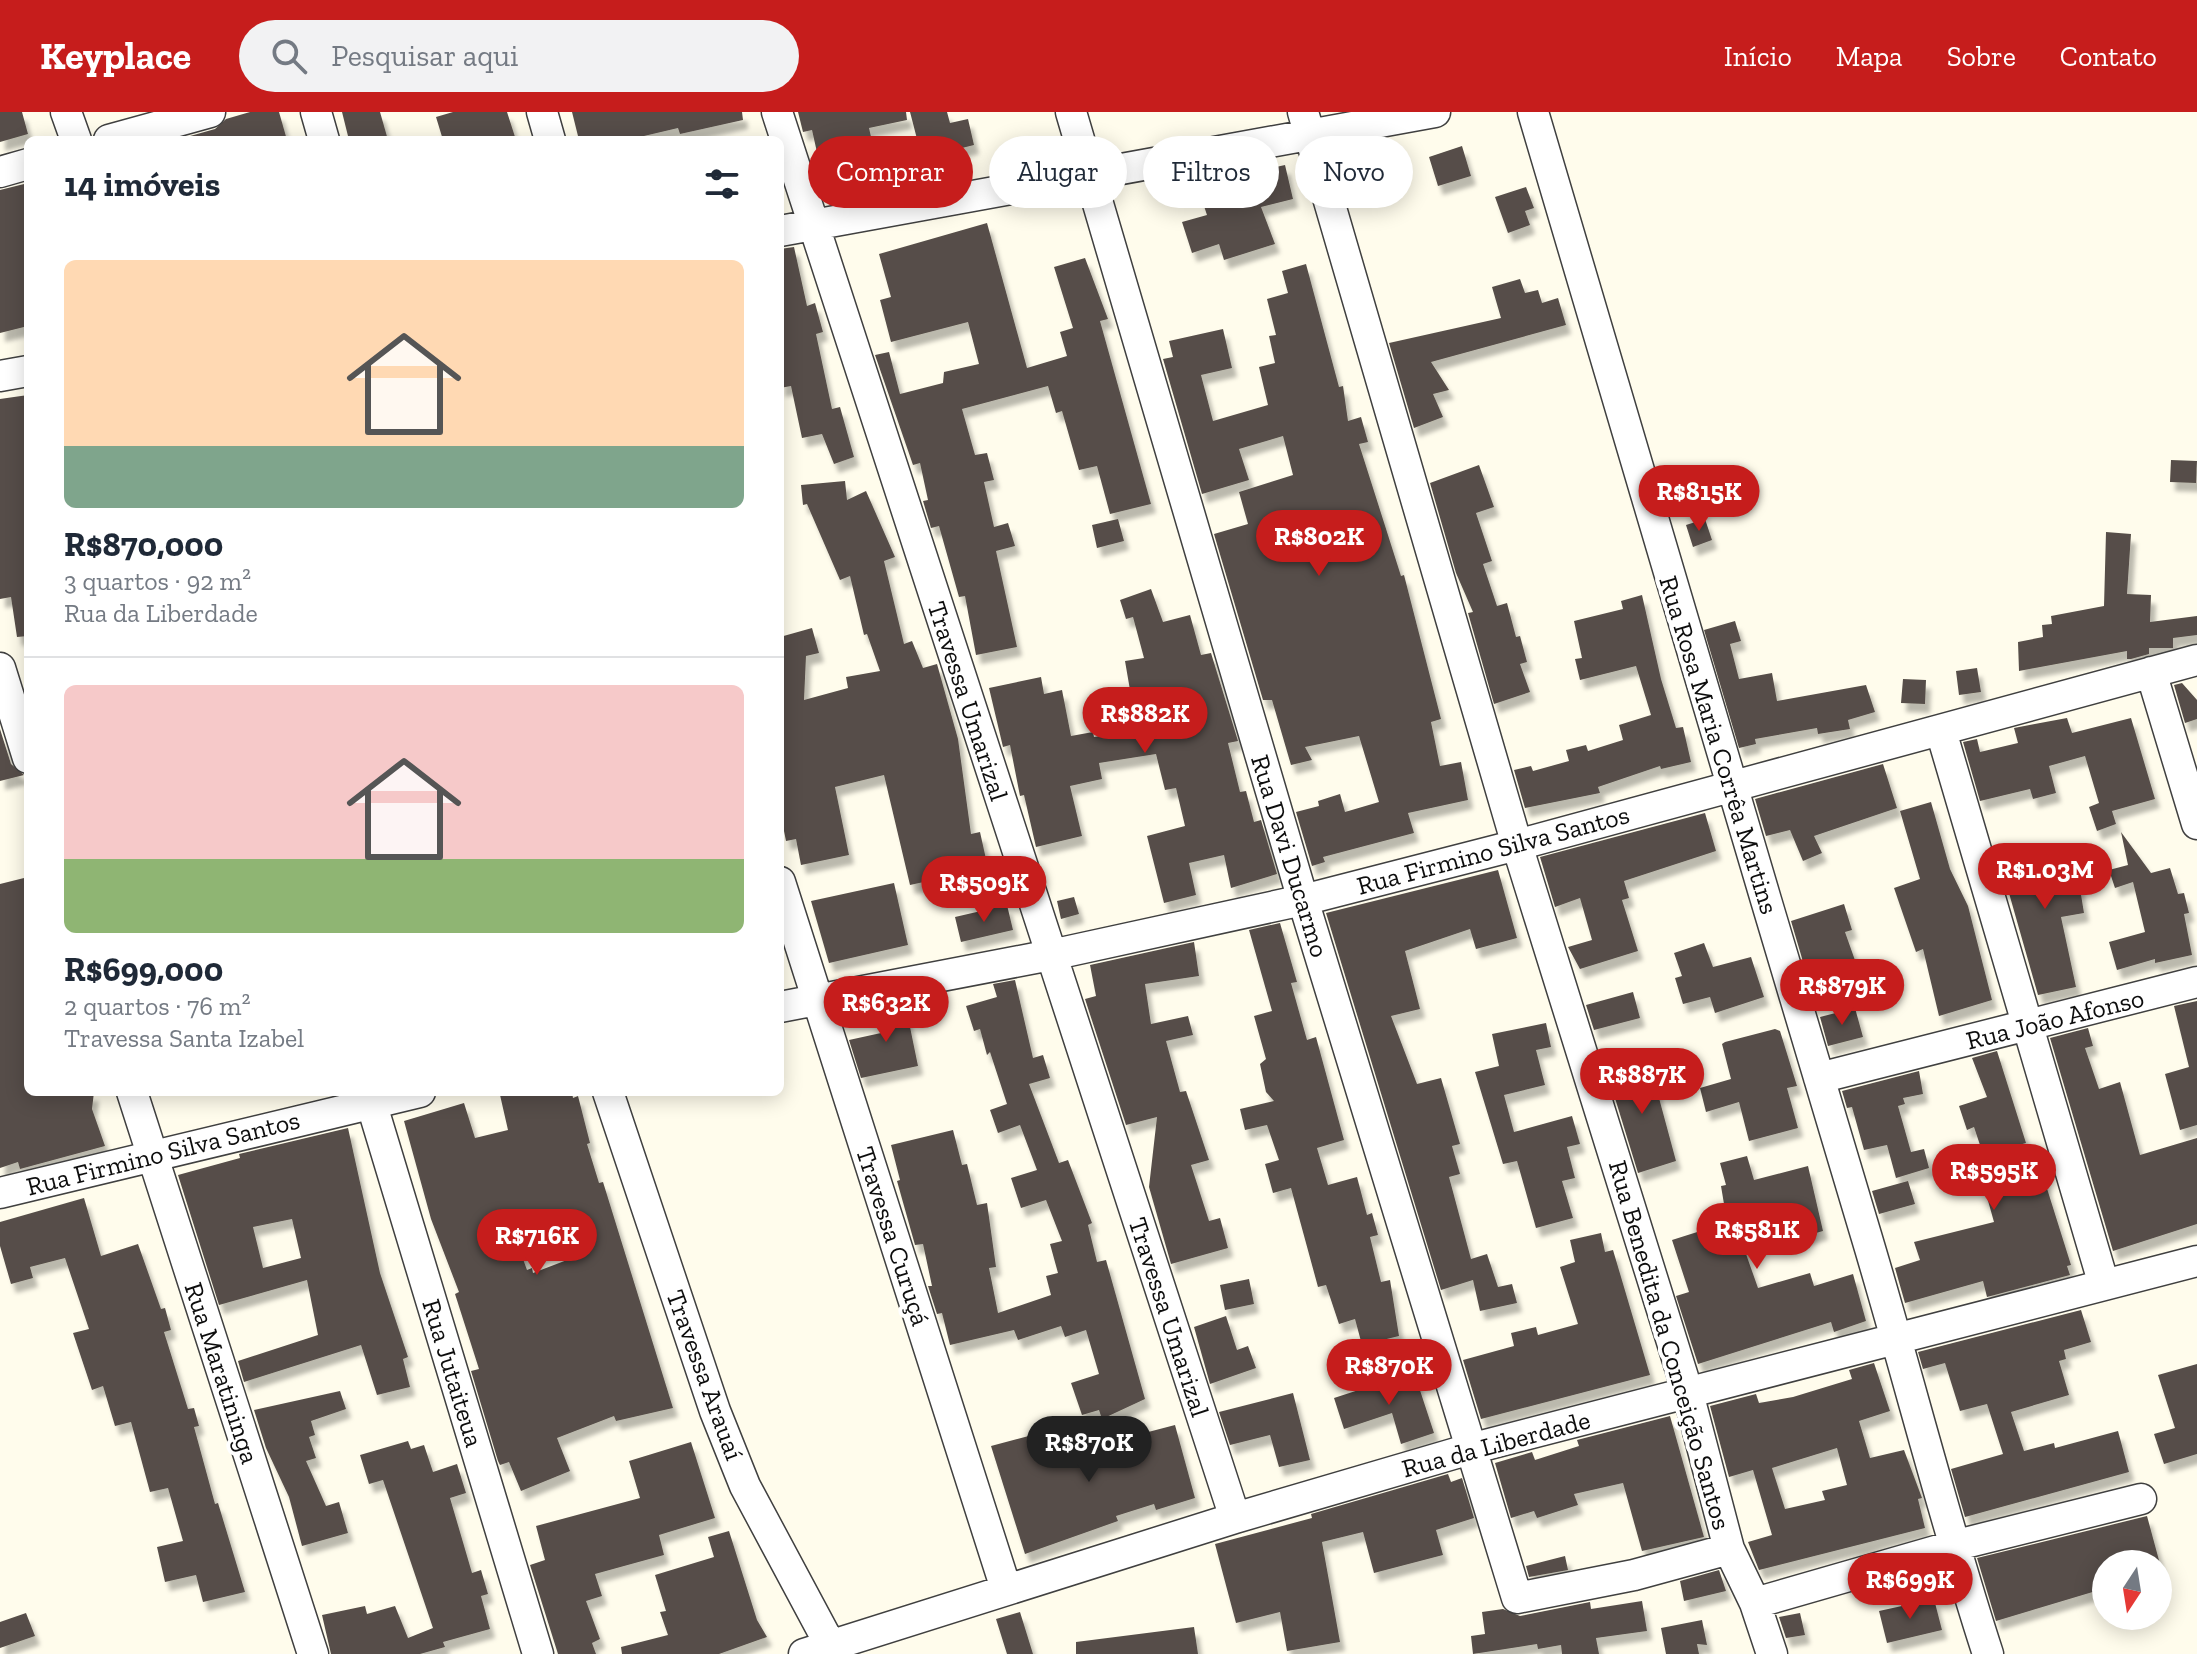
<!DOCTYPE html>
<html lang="pt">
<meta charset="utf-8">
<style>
:root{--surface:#fff;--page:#f2f2f3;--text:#1f2937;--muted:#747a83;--line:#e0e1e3;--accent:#c61d1c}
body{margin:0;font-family:"Zilla Slab",serif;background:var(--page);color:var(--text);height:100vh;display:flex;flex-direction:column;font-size:30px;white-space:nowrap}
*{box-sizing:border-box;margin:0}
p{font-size:26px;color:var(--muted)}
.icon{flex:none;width:44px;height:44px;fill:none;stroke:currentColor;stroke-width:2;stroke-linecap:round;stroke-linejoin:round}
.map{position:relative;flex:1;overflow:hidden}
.side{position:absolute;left:24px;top:24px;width:760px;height:960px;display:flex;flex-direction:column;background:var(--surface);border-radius:12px;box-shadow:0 4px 20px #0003}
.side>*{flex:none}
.hud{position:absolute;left:808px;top:24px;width:760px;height:72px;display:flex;gap:16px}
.needle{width:52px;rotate:192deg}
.controls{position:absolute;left:2092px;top:1438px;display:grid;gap:16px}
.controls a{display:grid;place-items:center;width:80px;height:80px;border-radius:50%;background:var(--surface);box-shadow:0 4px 20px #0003;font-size:40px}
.price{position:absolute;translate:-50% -68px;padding:0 18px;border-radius:28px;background:var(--accent);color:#fff;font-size:26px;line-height:52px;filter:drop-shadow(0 2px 4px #0008)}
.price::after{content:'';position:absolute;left:50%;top:48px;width:24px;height:18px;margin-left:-12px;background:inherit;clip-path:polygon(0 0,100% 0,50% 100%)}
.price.current{background:#222;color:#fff}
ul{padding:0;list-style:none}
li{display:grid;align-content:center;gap:16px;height:424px;padding:0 40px}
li+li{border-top:2px solid var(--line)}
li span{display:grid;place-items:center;height:248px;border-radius:12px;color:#555}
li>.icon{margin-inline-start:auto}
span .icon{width:144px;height:144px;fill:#fffc;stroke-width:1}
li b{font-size:34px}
h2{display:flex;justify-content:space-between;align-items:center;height:96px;padding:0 40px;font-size:34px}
.pill{padding:0 28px;border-radius:36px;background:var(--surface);box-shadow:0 4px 20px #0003;font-size:28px;line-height:72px}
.pill.current{background:var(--accent);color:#fff}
header{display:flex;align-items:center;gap:48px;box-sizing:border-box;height:112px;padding:0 40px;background:var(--accent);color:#fff}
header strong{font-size:38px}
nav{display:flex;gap:44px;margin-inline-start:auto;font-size:28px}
.search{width:560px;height:72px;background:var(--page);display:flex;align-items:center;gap:20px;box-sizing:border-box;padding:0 28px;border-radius:44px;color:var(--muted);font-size:30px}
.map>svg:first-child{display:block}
.building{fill:#564e48;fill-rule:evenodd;filter:url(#shadow)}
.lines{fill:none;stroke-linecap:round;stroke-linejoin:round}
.minor-casing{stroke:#404040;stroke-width:33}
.minor{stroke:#fff;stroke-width:30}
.labels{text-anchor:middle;stroke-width:8;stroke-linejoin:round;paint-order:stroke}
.street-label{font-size:26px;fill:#0d0d0d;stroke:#fff}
</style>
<header>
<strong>Keyplace</strong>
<div class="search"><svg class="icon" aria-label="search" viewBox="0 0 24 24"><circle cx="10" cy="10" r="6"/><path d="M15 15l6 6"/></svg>Pesquisar aqui</div>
<nav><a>Início</a><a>Mapa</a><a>Sobre</a><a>Contato</a></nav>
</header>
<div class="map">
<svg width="2197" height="1542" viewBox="0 0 2197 1542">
<defs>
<filter id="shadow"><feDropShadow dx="5" dy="9" stdDeviation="2" flood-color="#0004"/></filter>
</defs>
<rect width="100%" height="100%" fill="#fffcec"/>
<path class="building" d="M0 0H22L28 22 0 30Z
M250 0H279L287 28H176L215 17 226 7Z
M342 0H380L388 28H349Z
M453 0H507L516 28H443L436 5Z
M572 0H742L743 8 680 22 678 16 627 28H579Z
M798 0H906L907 8 869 16 878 55 823 67 812 18 803 20Z
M910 0H947L950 11 968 7 974 33 922 46Z
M1462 34 1471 64 1438 74 1429 45Z
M1247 53 1249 61 1285 53 1293 87 1261 95 1275 132 1224 148 1219 132 1192 141 1182 110 1207 103 1199 79 1230 69 1227 57Z
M28 71V214L0 221V78Z
M1526 75 1534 96 1525 99 1530 113 1508 121 1495 85Z
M987 111 1027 256 1067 244 1060 220 1073 216 1054 155 1085 146 1108 207 1100 209 1151 392 1110 402 1097 354 1079 358 1062 299 1056 301 1048 274 962 297 975 343 987 341 994 368 984 370 994 415 1008 411 1015 434 996 439 1017 535 976 543 965 484 959 485 939 414 931 416 923 389 928 388 920 351 913 353 875 243 889 240 900 282 943 271 944 260 979 252 968 210 891 230 880 188 891 185 879 142Z
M794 135 807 194 815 191 823 220 816 222 832 297 840 295 854 345 834 352 822 322 802 326 791 274 780 276V137Z
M1306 152 1339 275 1343 274 1348 309 1361 305 1368 330 1359 332 1401 464 1404 463 1441 607 1431 610 1440 654 1461 650 1468 688 1408 701 1414 721 1323 745 1325 750 1312 754 1296 700 1319 694 1318 689 1340 682 1345 700 1379 690 1359 624 1305 635 1312 648 1291 653 1272 588H1263L1214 422 1248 412 1239 380 1293 363 1283 324 1239 337 1249 368 1202 382 1163 247 1173 245 1169 229 1223 217 1232 256 1201 263 1213 309 1268 293 1259 255 1275 251 1269 224 1276 223 1267 187 1288 181 1282 159Z
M1520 167 1525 181 1538 178 1542 191 1558 186 1566 213 1431 250 1449 278 1433 282 1443 305 1414 316 1389 231 1501 206 1492 175Z
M28 283V524L17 525 11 485 0 487V287Z
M2171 348 2197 349 2196 371 2170 370Z
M1479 353 1494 395 1476 401 1492 449 1483 452 1497 494 1507 491 1516 525 1520 524 1527 550 1520 552 1530 580 1494 592 1468 501 1473 500 1456 461 1430 371Z
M845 369 847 388 866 379 895 445 884 449 904 532 912 529 923 556 937 552 958 627 971 722 980 720 988 756 910 773 884 663 835 675 849 743 801 753 796 727 786 729 780 699V525L812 516 819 541 806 544 804 588 848 576 846 565 880 559 867 522 864 523 850 464 840 468 807 392 803 393 801 373Z
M1118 407 1124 429 1097 436 1092 413Z
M1705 407 1712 428 1693 435 1686 413Z
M2106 420 2131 422 2127 482 2151 483 2150 510 2197 504V523L2173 526V536H2149V542L2131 547H2127V539L2019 559 2018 530 2043 525 2042 513 2052 512 2051 504 2104 494Z
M1151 477 1163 510 1190 503 1201 543 1211 541 1238 629 1228 631 1240 680 1246 679 1254 710 1261 708 1277 762 1231 776 1224 743 1189 751 1196 783 1164 791 1147 724 1185 714 1176 676 1165 678 1156 642 1099 651 1102 667 1070 674 1082 724 1036 735 1024 683 1020 684 1010 633 1003 635 989 576 1041 565 1044 582 1062 578 1071 624 1093 620 1094 625 1153 615 1147 575 1130 578 1125 549 1144 546 1133 505 1126 507 1120 488Z
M1642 483 1661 567 1676 616 1683 615 1691 650 1661 657 1660 654 1598 675 1600 681 1525 696 1514 658 1531 654 1533 659 1569 649 1566 638 1586 633 1588 639 1623 628 1619 613 1651 603 1636 554 1580 568 1575 547 1582 546 1574 509 1623 497 1621 489Z
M1735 509 1741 529 1730 532 1739 567 1772 561 1777 589 1866 573 1875 600 1848 608 1850 617 1818 622 1817 616 1755 627 1756 632 1739 636 1704 518Z
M1977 556 1981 580 1959 583 1956 559Z
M1903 567 1926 568 1925 592 1901 591Z
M2182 571 2197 588V607L2185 611 2174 573Z
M2067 606 2072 621 2131 606 2155 687 2112 699 2116 712 2097 719 2089 695 2099 691 2085 644 2049 654 2056 681 2033 687 2030 677 1980 689 1963 630 1977 627 1980 640 2018 631 2014 616Z
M0 617 11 652 24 663 0 669Z
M1883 652 1897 696 1814 724 1822 741 1803 749 1790 718 1766 724 1755 687Z
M1931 690 1950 757 1968 794 1992 888 1939 904 1923 837 1916 840 1894 776 1920 767 1900 699Z
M1705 701 1716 739 1624 769 1629 786 1622 788 1638 839 1580 857 1568 835 1592 828 1580 786 1555 795 1540 745Z
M2121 720 2151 761 2170 756 2178 782 2184 781 2189 801 2184 802 2192 843 2155 851V847L2117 858 2109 830 2145 820 2133 770 2115 776 2109 758 2128 753Z
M2073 734 2084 801 2061 805 2076 875 2038 883 1999 746 2037 736 2042 742Z
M1498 758 1517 826 1476 837 1470 817 1405 839 1420 897 1391 904 1417 972 1441 966 1460 1032 1452 1034 1460 1062 1449 1065 1471 1147 1487 1142 1498 1175 1512 1172 1517 1191 1480 1199 1473 1168 1441 1178 1326 801Z
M28 765V980H94L92 997 105 1034 20 1057 18 1050 0 1056V772Z
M894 771 908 833 829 851 811 789Z
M1074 785 1079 802 1061 807 1057 789Z
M1844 792 1852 818 1845 820 1857 854 1809 870 1791 809Z
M1007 793 1013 818 961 830 955 805Z
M1280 811 1297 870 1291 871 1307 928 1316 925 1344 1028 1317 1036 1328 1073 1357 1065 1367 1103 1372 1101 1378 1123 1370 1125 1381 1170 1390 1168 1399 1224 1362 1233 1355 1207 1339 1212 1326 1173 1318 1175 1291 1076 1273 1081 1265 1052 1279 1048 1267 1013 1245 1018 1240 997 1274 989 1266 980 1260 952 1266 947 1254 904 1272 899 1249 818Z
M1194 830 1199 864 1145 872 1151 912 1188 904 1193 923 1166 929 1180 980 1186 979 1209 1048 1191 1053 1209 1109 1220 1106 1228 1136 1171 1152 1149 1075 1157 1005 1126 1013 1085 887 1096 884 1090 853Z
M1704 831 1713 855 1751 845 1764 885 1715 901 1710 885 1683 892 1675 866 1682 864 1674 841Z
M1015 868 1033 946 1043 943 1050 966 1029 972 1059 1051 1068 1048 1092 1111 1088 1113 1097 1150 1106 1148 1145 1287 1102 1307 1099 1298 1082 1303 1071 1271 1099 1262 1086 1218 1065 1225 1061 1214 1018 1228 1014 1218 950 1233 942 1201 937 1202 928 1174H932L923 1132 915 1133 897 1069 900 1068 891 1033 953 1018 962 1053 967 1052 977 1093 987 1091 996 1155 989 1156 998 1201 1051 1183 1046 1164 1058 1161 1050 1132 1062 1129 1046 1088 1021 1096 1011 1066 1037 1058 1020 1013 998 1021 990 998 1007 992 990 940 987 943 980 917 974 919 966 894 997 885 993 872Z
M1633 880 1640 906 1594 918 1586 893Z
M2197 889V1013L2180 1018 2165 962 2189 955 2174 894Z
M900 890 910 915 918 954 861 966 849 928 881 921 873 895Z
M1855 896 1863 925 1828 934 1820 905Z
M1546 911 1551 935 1536 938 1545 973 1504 983 1514 1020 1572 1004 1580 1032 1567 1035 1575 1066 1562 1069 1573 1106 1536 1116 1517 1049 1503 1052 1475 960 1499 954 1492 922Z
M2088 916 2093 934 2085 936 2099 977 2120 970 2140 1043 2197 1026V1112L2113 1139 2050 926Z
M1775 917 1780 919 1797 974 1787 976 1798 1016 1749 1029 1739 990 1706 1000 1700 976 1731 967 1722 932 1725 930Z
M1997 939 2026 1031 2019 1033 2031 1071 2044 1067 2071 1153 2067 1154 2070 1163 1987 1185 1983 1169 1905 1191 1895 1156 1920 1148 1914 1130 1994 1110 1978 1053 1986 1051 1974 1015 1967 1018 1959 994 1987 985 1972 946Z
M1649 949 1676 1049 1638 1061 1607 960Z
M1919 959 1923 982 1903 986 1905 992 1898 994 1911 1040 1924 1037 1929 1056 1896 1066 1887 1033 1864 1038 1852 995 1847 996 1842 979Z
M513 980H572L573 986 578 984 590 1031 587 1032 599 1071 603 1070 673 1296 616 1309 614 1304 557 1326 570 1359 521 1379 509 1350 500 1353 498 1349 471 1259 479 1257 455 1182 459 1180 431 1107 404 1009 464 991 475 1026 508 1018 500 983ZM554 1100 567 1148 533 1161 532 1156 527 1158 509 1109Z
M348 1016 380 1161 408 1245 403 1247 410 1275 377 1283 361 1233 244 1270 238 1249 318 1223 307 1168 219 1193 178 1063 240 1046 239 1042ZM292 1107 301 1146 263 1156 253 1115Z
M1747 1044 1754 1068 1808 1054 1823 1119 1781 1131 1773 1101 1734 1108 1758 1176 1810 1161 1814 1174 1853 1162 1866 1209 1834 1220 1831 1210 1698 1252 1676 1184 1689 1180 1672 1128 1732 1109 1727 1110 1721 1074 1726 1073 1720 1051Z
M1908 1069 1915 1092 1879 1102 1872 1079Z
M84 1086 101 1144 138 1132 161 1197 165 1196 171 1218 164 1220 188 1297 194 1296 199 1314 194 1315 215 1392 218 1391 245 1480 203 1490 196 1463 165 1470 157 1435 183 1429 168 1376 150 1380 131 1310 115 1314 103 1274 92 1278 73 1221 89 1217 65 1146 30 1155 33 1166 11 1172 0 1134V1110Z
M1601 1121 1605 1140 1613 1138 1650 1263 1481 1307 1463 1248 1514 1234 1511 1221 1536 1215 1538 1223 1578 1212 1560 1155 1575 1150 1570 1128Z
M1249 1167 1254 1192 1225 1198 1220 1173Z
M2081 1198 2091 1230 2064 1238 2066 1247 2059 1249 2069 1283 2011 1300 2024 1339 2054 1331 2055 1336 2118 1319 2129 1360 1965 1405 1951 1357 2003 1342 1987 1292 1960 1299 1945 1251 1923 1257 1918 1240Z
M1226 1204 1237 1238 1248 1234 1256 1256 1210 1272 1194 1215Z
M1874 1251 1890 1299 1859 1309 1870 1346 1904 1338 1922 1386 1918 1387 1925 1416 1759 1458 1748 1430 1772 1423 1753 1358 1729 1365 1710 1294 1756 1282 1759 1291 1793 1285 1852 1267 1849 1258ZM1837 1336 1847 1373 1822 1379 1825 1388 1785 1397 1772 1356Z
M2197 1252V1342L2164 1352 2154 1322 2175 1316 2158 1263Z
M1414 1260 1434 1321 1401 1332 1392 1301 1344 1317 1334 1286Z
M340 1279 346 1297 311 1309 315 1323 309 1325 316 1346 306 1349 326 1394 339 1390 348 1421 302 1434 289 1385 266 1336 254 1298Z
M1293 1281 1310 1348 1279 1355 1270 1323 1230 1333 1219 1300Z
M1670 1304 1704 1425 1642 1439 1623 1371 1574 1382 1578 1393 1537 1406 1534 1399 1511 1406 1495 1351 1532 1340 1535 1348 1579 1334 1577 1328Z
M1175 1313 1195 1386 1156 1398 1154 1392 1116 1404 1118 1409 1025 1442 991 1334 1044 1320 1054 1346 1114 1340 1110 1330Z
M408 1329 411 1337 424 1333 433 1360 457 1352 466 1381 450 1386 472 1461 481 1458 488 1482 481 1484 490 1517 443 1530 445 1535 420 1542H331L322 1503 365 1494 367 1502 395 1494 408 1526 433 1516 383 1368 369 1372 360 1343Z
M691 1330 715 1406 659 1423 664 1443 595 1462 602 1484 586 1489 600 1527 592 1531 596 1542H558L530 1453 545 1448 536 1414 640 1386 629 1349Z
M1448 1362 1451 1370 1462 1366 1474 1406 1436 1418 1443 1443 1374 1461 1363 1420 1322 1430 1340 1530 1287 1539 1280 1500 1236 1511 1215 1432 1312 1406 1311 1402Z
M2147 1404 2160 1452H2106V1476L1996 1509 1977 1446Z
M729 1419 757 1508 767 1525 719 1542H622L621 1535 668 1523 660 1500 666 1499 655 1463 714 1445 708 1425Z
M1565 1444 1568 1458 1529 1465 1526 1454Z
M1719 1458 1726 1479 1684 1489 1680 1469Z
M1934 1487 1942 1518 1887 1531 1879 1499Z
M1642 1489 1647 1519 1596 1526 1599 1542H1562L1561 1533 1538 1537 1537 1532 1473 1542 1471 1524 1485 1522 1482 1500 1503 1497 1520 1504 1590 1490 1591 1497Z
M1020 1500 1033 1542H1007L996 1507Z
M26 1501 35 1524 0 1536V1510Z
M1800 1501 1805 1523 1786 1526 1779 1505Z
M1702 1508 1707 1533 1697 1532 1699 1542H1666L1661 1516Z
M1194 1515 1198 1542H1076V1530Z"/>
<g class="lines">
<defs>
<path id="minor" d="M66 0 76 28
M316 0 324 28
M542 0 550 28
M777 0 1235 1406
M1071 0 1303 788 1517 1486 1634 1463 1729 1437
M1303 0 1517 733 1688 1281 1729 1437 1755 1491 1772 1542
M1533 0C1643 375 1754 749 1866 1123 1908 1263 1943 1404 1988 1542
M109 28 210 0
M0 60 28 52
M780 119 1435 0
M0 264 28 259
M0 556 28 646
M2151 560 2197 712
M1941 619 2104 1173
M780 770 1006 1477
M780 895 1051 843 1303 788 1517 733 2197 548
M1819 966 2197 870
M132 980 313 1542
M368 980 538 1542
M608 980 715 1299 745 1374 835 1542
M0 1081 420 980
M1755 1491 1953 1434 2141 1387
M804 1542 1235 1406 1470 1337 2197 1149"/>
</defs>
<use href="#minor" class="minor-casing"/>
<use href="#minor" class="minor"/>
</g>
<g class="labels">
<g class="street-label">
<text transform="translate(968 589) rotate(72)" y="9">Travessa Umarizal</text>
<text transform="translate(1719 633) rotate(73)" y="9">Rua Rosa Maria Corrêa Martins</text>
<text transform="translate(1493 738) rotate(-15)" y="9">Rua Firmino Silva Santos</text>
<text transform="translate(1290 744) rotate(73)" y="9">Rua Davi Ducarmo</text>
<text transform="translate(2055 907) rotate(-14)" y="9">Rua João Afonso</text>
<text transform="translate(163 1041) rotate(-14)" y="9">Rua Firmino Silva Santos</text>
<text transform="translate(893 1124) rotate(72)" y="9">Travessa Curuçá</text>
<text transform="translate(1169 1205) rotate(72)" y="9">Travessa Umarizal</text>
<text transform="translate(1670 1233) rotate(74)" y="9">Rua Benedita da Conceição Santos</text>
<text transform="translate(222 1261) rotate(72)" y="9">Rua Maratininga</text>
<text transform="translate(453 1261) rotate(73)" y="9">Rua Jutaiteua</text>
<text transform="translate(705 1263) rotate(70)" y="9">Travessa Arauaí</text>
<text transform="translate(1496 1332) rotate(-15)" y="9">Rua da Liberdade</text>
</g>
</g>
</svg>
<div class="controls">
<a><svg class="needle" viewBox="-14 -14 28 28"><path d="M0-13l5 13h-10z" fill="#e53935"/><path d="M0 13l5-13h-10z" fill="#747a83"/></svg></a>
</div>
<b class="price" style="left:1699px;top:421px">R$815K</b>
<b class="price" style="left:1319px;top:466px">R$802K</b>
<b class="price" style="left:1145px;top:643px">R$882K</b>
<b class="price" style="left:2045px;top:799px">R$1.03M</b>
<b class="price" style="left:984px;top:812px">R$509K</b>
<b class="price" style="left:1842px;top:915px">R$879K</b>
<b class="price" style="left:886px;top:932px">R$632K</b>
<b class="price" style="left:1642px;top:1004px">R$887K</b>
<b class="price" style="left:1994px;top:1100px">R$595K</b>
<b class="price" style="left:1757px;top:1159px">R$581K</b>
<b class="price" style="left:537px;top:1165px">R$716K</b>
<b class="price" style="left:1389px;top:1295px">R$870K</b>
<b class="price current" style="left:1089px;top:1372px">R$870K</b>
<b class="price" style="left:1910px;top:1509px">R$699K</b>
<div class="hud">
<a class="pill current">Comprar</a>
<a class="pill">Alugar</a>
<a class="pill">Filtros</a>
<a class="pill">Novo</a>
</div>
<section class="side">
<h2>14 imóveis<svg class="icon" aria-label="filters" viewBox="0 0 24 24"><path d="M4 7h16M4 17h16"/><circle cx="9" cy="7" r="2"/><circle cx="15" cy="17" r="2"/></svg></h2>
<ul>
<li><span style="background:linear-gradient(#ffd9b3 75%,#7fa58c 0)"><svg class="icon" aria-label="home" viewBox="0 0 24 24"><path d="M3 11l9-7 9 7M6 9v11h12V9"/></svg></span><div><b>R$870,000</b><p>3 quartos · 92 m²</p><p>Rua da Liberdade</p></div></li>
<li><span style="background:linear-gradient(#f6c9c9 70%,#8fb573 0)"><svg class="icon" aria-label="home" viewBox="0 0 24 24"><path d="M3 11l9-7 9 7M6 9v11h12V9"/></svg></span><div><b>R$699,000</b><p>2 quartos · 76 m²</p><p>Travessa Santa Izabel</p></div></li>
</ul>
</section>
</div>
